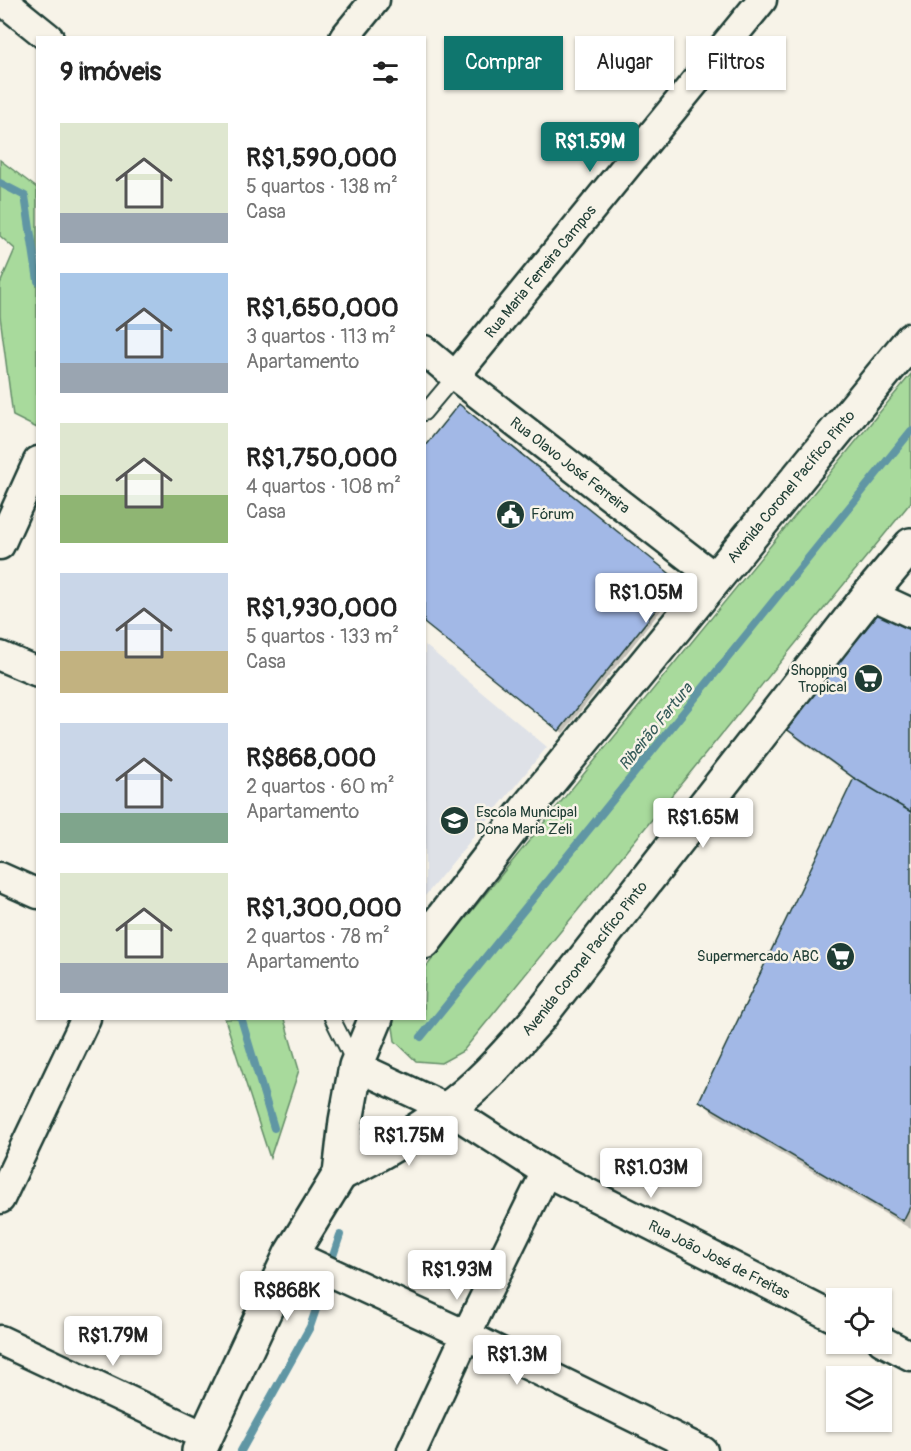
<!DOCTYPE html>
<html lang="pt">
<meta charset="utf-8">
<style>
:root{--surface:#fff;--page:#f6f6f6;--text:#222;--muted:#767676;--accent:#0f766e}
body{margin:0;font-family:Pangolin,sans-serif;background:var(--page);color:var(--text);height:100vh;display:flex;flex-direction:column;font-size:22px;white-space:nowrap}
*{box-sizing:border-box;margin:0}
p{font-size:20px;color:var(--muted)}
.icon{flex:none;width:33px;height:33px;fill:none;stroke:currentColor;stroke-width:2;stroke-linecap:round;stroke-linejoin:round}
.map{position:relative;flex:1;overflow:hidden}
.side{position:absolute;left:36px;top:36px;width:390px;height:984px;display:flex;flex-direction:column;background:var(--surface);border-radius:0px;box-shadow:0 2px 4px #0004}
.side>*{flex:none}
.hud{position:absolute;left:444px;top:36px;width:376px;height:54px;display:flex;gap:12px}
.fabs{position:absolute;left:826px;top:1288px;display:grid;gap:12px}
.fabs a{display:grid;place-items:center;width:66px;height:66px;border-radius:0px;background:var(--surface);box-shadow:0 2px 4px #0004;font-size:30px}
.price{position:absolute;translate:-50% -51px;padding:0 14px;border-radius:6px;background:#fff;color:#222;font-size:20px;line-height:39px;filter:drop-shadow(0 2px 3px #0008)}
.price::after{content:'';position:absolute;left:50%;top:36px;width:18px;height:14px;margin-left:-9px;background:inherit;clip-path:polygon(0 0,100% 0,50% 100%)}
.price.active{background:var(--accent);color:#fff}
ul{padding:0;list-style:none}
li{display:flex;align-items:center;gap:18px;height:150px;padding:0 24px}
li span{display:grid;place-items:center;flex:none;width:168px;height:120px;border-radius:0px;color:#555}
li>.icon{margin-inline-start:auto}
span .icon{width:72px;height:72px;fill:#fffc;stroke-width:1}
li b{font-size:26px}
h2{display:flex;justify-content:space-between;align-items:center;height:72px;padding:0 24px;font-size:26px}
.tag{padding:0 21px;border-radius:0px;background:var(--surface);box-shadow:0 2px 4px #0004;font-size:21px;line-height:54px}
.tag.active{background:var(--accent);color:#fff}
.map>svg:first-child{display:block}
.built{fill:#dee1e7}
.green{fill:#a8da9c;stroke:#648c68;stroke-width:1.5}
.shadow{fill:#0003}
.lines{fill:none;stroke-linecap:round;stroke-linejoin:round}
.stream{stroke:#6096a4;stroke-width:8}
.building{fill:#a2b8e6;stroke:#1f3d34;stroke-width:1.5}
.lane-casing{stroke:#1f3d34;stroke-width:18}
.street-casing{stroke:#1f3d34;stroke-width:33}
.secondary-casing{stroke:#1f3d34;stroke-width:38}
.lane{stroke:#f7f3e8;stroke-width:14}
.street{stroke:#f7f3e8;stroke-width:28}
.secondary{stroke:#f7f3e8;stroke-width:33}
.labels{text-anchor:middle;stroke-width:5;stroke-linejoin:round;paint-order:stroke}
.street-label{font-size:15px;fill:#1f3d34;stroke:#f7f3e8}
.poi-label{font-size:15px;fill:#1f3d34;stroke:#f7f3e8;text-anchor:start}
.water-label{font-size:16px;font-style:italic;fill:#355b59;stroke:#f7f3e8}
</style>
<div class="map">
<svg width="911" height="1451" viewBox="0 0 911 1451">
<rect width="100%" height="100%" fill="#f7f3e8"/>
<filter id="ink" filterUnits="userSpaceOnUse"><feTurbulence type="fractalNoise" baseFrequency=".0167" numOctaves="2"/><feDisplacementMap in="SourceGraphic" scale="12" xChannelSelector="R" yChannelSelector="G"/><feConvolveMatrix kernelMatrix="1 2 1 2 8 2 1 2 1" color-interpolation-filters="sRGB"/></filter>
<g filter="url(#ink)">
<path class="built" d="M425 645 547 747 425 896Z"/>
<path class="green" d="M0 160 37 188V428L13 416 0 316V284L15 249 0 236Z
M911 374V502L463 1051 441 1063 416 1061 395 1041 392 1020 393 1018H424L425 968Z
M225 1019H284L299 1070 270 1158Z"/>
<path class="shadow" d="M459 406 681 585 563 733 424 621Z
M911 632V1229L714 1114 701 1100 855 780 800 741 787 728Z"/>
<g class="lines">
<path class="stream" d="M0 183 25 196 38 281
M241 1018 274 1128
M421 1037 911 431
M330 1265 340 1235
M241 1451 310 1327 327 1277"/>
</g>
<path class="building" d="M459 404 679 581 559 731 424 623V447Z
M878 614 911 630V812L854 778 785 728Z
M854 778 911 812V1205L903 1221 699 1101Z"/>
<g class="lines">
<defs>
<path id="lane" d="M424 413 455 376
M332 1018 354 1062"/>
<g id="street">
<path d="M2 0 49 38"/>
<path d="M344 38 375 0"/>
<path id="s1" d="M424 350 455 376 717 579"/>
<path id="s2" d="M455 376 762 0"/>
<path d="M0 545 38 461"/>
<path d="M870 594 911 613"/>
<path d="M0 656 38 672"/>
<path d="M0 877 38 894"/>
<path id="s3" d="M356 1066 448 1109 546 1172 837 1319"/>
<path d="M0 1199 86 1018"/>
<path d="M291 1254 466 1335 703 1451"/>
<path d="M0 1340 206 1437"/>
<path d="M882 1341 911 1356"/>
<path d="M412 1451 466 1335 546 1172"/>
</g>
<g id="secondary">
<path id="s4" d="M424 942 530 805 911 340"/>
<path id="s5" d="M340 1174C378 1155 413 1135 446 1110 481 1085 509 1051 537 1020L870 594 911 545"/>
<path d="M199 1451 291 1254 340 1174 346 1121 356 1066 376 1018"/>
</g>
</defs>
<use href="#lane" class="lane-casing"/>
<use href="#street" class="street-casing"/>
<use href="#secondary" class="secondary-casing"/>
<use href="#lane" class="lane"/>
<use href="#street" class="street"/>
<use href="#secondary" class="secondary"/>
</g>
</g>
<defs>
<symbol id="civic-disc" viewBox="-11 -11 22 22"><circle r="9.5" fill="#1f3d34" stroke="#f7f3e8"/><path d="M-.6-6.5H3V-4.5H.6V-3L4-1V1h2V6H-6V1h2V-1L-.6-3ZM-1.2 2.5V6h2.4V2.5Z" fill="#fff"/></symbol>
<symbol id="supermarket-disc" viewBox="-11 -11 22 22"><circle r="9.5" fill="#1f3d34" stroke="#f7f3e8"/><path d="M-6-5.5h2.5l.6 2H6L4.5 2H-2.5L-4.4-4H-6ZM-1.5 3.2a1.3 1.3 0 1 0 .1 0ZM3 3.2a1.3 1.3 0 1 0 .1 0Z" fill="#fff"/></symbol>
<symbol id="school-disc" viewBox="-11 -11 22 22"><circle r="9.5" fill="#1f3d34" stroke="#f7f3e8"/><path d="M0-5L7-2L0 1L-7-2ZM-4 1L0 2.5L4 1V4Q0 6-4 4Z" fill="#fff"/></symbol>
</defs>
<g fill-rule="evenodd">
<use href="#civic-disc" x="494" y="498" width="33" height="33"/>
<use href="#supermarket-disc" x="852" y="662" width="33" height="33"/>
<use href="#school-disc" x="438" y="804" width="33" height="33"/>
<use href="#supermarket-disc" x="824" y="940" width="33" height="33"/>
</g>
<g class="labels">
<g class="street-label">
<text dy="5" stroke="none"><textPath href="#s2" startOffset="135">Rua Maria Ferreira Campos</textPath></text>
<text dy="5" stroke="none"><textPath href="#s1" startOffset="186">Rua Olavo José Ferreira</textPath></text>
<text dy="5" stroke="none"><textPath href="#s4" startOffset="585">Avenida Coronel Pacífico Pinto</textPath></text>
<text dy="5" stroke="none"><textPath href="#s5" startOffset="330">Avenida Coronel Pacífico Pinto</textPath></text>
<text dy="5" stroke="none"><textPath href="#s3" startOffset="412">Rua João José de Freitas</textPath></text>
</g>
<g class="poi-label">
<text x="531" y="519">Fórum</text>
<text x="847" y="675" text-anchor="end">Shopping<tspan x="847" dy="17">Tropical</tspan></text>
<text x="476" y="817">Escola Municipal<tspan x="476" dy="17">Dona Maria Zeli</tspan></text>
<text x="819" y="961" text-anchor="end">Supermercado ABC</text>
</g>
<g class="water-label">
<text transform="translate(655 726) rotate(-51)" y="6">Ribeirão Fartura</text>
</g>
</g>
</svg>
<div class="fabs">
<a><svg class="icon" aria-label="locate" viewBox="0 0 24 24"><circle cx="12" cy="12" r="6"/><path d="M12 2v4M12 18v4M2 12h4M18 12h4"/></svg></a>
<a><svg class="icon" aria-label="layers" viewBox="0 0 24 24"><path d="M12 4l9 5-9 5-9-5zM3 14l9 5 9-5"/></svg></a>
</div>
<b class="price active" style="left:590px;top:173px">R$1.59M</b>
<b class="price" style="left:646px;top:624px">R$1.05M</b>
<b class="price" style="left:703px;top:849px">R$1.65M</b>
<b class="price" style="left:409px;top:1167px">R$1.75M</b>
<b class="price" style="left:651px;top:1199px">R$1.03M</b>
<b class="price" style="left:457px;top:1301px">R$1.93M</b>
<b class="price" style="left:287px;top:1322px">R$868K</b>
<b class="price" style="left:113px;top:1367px">R$1.79M</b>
<b class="price" style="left:517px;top:1386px">R$1.3M</b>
<div class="hud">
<a class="tag active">Comprar</a>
<a class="tag">Alugar</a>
<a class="tag">Filtros</a>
</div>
<section class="side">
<h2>9 imóveis<svg class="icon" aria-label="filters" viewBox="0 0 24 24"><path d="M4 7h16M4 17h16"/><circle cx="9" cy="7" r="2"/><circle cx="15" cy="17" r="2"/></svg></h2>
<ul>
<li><span style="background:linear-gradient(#dfe7d0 75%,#9aa5b1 0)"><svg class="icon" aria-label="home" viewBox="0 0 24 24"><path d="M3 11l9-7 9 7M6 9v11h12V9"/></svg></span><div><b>R$1,590,000</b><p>5 quartos · 138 m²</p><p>Casa</p></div></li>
<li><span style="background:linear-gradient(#a9c7e8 75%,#9aa5b1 0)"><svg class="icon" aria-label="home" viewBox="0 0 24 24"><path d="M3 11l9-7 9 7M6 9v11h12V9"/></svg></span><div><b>R$1,650,000</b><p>3 quartos · 113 m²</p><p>Apartamento</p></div></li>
<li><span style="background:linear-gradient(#dfe7d0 60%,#8fb573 0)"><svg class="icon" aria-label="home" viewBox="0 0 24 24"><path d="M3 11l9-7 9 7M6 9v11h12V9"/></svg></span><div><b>R$1,750,000</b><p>4 quartos · 108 m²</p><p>Casa</p></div></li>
<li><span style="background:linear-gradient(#c9d6e8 65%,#c2b280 0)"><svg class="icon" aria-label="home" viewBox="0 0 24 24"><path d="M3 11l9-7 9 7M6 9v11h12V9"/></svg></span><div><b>R$1,930,000</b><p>5 quartos · 133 m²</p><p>Casa</p></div></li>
<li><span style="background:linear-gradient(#c9d6e8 75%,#7fa58c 0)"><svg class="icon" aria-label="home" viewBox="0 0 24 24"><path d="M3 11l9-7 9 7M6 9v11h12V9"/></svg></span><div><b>R$868,000</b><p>2 quartos · 60 m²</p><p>Apartamento</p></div></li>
<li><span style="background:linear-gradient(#dfe7d0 75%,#9aa5b1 0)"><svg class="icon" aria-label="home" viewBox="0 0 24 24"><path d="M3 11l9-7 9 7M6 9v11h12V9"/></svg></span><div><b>R$1,300,000</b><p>2 quartos · 78 m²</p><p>Apartamento</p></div></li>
</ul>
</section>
</div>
